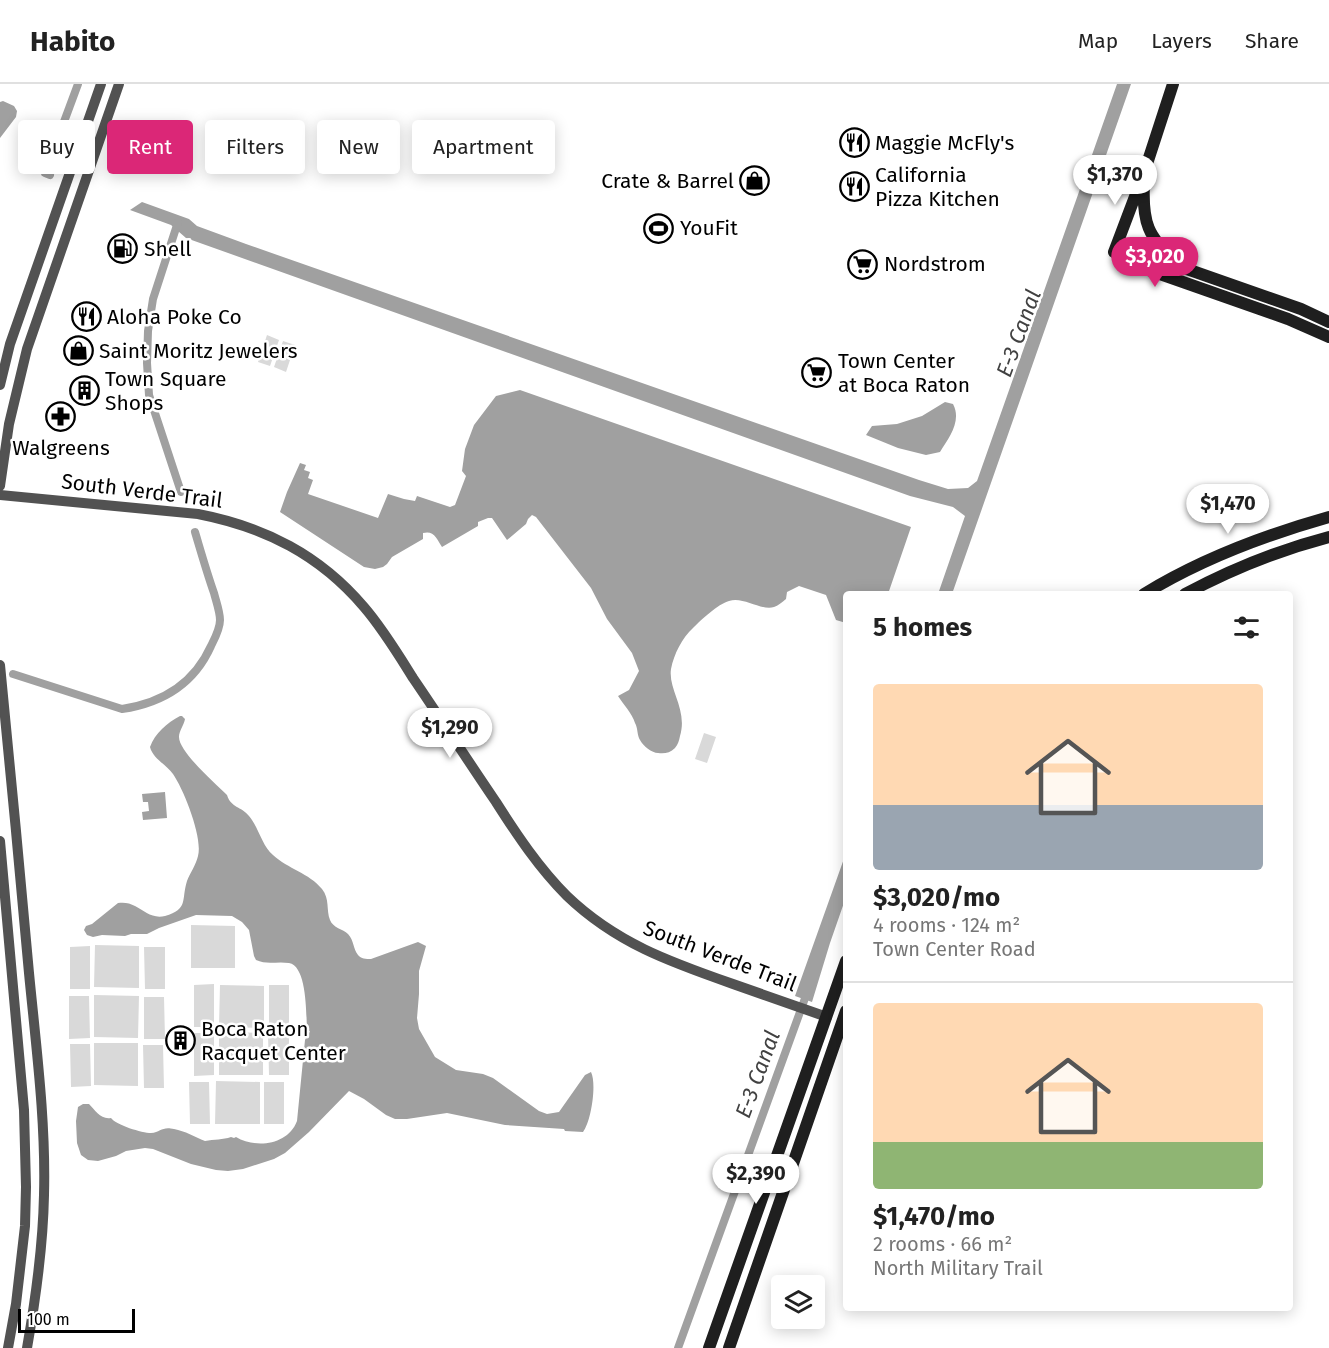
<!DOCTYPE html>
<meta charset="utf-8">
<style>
:root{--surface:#fff;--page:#f2f2f2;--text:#222;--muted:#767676;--line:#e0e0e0;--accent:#db2777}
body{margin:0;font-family:"Fira Sans",sans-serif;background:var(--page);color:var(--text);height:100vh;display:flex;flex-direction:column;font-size:22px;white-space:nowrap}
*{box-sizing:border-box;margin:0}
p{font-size:20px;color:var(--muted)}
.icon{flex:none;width:33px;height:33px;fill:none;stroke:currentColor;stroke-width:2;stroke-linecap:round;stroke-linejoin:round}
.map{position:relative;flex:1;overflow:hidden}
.sheet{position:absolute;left:843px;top:507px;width:450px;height:720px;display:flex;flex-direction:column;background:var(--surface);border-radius:6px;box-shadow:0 3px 15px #0003}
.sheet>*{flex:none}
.banner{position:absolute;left:18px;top:36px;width:570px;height:54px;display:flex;gap:12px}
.buttons{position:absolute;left:771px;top:1191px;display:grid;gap:12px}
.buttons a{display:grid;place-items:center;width:54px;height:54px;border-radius:6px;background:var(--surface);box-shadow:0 3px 15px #0003;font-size:30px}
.scale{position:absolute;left:18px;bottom:15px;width:117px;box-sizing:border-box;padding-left:6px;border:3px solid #000;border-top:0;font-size:16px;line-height:21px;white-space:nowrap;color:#000;-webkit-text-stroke:4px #fff;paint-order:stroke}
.price{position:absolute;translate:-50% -51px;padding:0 14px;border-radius:21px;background:#fff;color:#222;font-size:20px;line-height:39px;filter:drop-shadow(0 2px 3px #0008)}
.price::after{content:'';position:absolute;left:50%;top:36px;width:18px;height:14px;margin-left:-9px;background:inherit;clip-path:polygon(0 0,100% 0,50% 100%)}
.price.on{background:var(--accent);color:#fff}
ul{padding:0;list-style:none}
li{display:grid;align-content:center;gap:12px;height:318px;padding:0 30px}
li+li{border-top:2px solid var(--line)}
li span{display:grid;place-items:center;height:186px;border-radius:6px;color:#555}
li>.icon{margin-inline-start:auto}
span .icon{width:108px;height:108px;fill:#fffc;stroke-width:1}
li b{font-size:26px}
h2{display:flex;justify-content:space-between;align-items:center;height:72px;padding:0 30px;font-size:26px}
.tag{padding:0 21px;border-radius:6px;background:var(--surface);box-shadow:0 3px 15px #0003;font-size:21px;line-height:54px}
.tag.on{background:var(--accent);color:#fff}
header{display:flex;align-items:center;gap:36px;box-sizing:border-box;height:84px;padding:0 30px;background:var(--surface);border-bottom:2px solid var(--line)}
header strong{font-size:28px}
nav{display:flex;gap:33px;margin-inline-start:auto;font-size:21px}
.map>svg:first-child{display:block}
.green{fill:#d9d9d9}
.water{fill:#a0a0a0}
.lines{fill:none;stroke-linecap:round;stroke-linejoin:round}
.canal{stroke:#a0a0a0;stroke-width:8}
.tertiary{stroke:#525252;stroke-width:10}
.secondary{stroke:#1f1f1f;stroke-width:12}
.labels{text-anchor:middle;stroke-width:5;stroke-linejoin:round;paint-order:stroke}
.poi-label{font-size:21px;fill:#000;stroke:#fff;text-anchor:start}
.street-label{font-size:21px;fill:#000;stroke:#fff}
.water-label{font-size:22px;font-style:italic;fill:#414141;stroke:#fff}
</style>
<header>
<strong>Habito</strong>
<nav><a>Map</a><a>Layers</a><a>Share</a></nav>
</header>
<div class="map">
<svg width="1329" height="1264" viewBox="0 0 1329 1264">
<rect width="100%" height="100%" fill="#fff"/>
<path class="green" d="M267 251 279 256 270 282 258 278Z
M283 257 295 261 286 288 274 283Z
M704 649 716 653 707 679 695 675Z
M191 841 235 842V884H191Z
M95 861 139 862V904L94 903Z
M90 862V905H70V863Z
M144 863H165V905H145Z
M214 900V943H194V901Z
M220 901 264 902V944L219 943Z
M269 901H289V944H269Z
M94 911 139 912 138 954 94 953Z
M69 912H89L90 954 69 955Z
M144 913H164L165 955H144Z
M219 948 263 949V991H219Z
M194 949H214V991L194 992Z
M268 949H289V991H269Z
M94 959H138V1002L94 1001Z
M70 960H90L91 1002 71 1003Z
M163 961 164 1004H144L143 961Z
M216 997 260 998V1040H215Z
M189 998H209L210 1040H190Z
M264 998H284V1040H264Z"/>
<path class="water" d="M1117 0H1131L952 510H938L965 432 953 423 910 412 186 154 171 141 130 126 142 118 189 135 197 142 246 160 919 396 948 405 968 404 977 397Z
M3 17 14 22 17 27 16 33 0 54V18Z
M520 306 911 443 888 510H846V539L836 536 826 511 799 502 787 508 786 515C782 518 778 522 774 523 761 527 743 512 729 517 718 520 701 536 693 544 682 554 674 570 671 585 668 606 688 625 680 652 679 657 678 660 675 664 670 669 664 670 658 669 652 669 643 662 640 656 637 652 638 644 635 639 632 629 623 620 618 612L629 606 639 587 632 569 607 535 591 504 536 433 532 431 528 435 526 440 507 456 492 434H488L478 438V442L442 463C437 455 434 446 423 449V455L392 473 387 480 383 483 375 485 364 483 280 428 287 408 300 379 306 381 304 386 310 388 308 394 313 396 308 410 378 434 388 410 404 415 415 417 417 412 450 423 455 421 466 392 462 387 465 365 474 341 496 312Z
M945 318 953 320C962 337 949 354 940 368L926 371 898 364 866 351 872 342 897 340 922 332Z
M180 632H182L185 635C184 641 179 647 179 653 179 668 216 700 227 711 231 724 241 722 249 732 259 744 262 762 273 771 288 785 309 789 322 805 330 815 326 826 330 836 333 844 343 845 348 850 354 856 353 865 358 871 361 875 366 875 371 875L418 858 426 862 419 887V910L417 934 419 945 435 973 456 986 483 990 493 994 539 1027 547 1030 559 1028 585 991 591 988C597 1000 591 1038 583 1048L565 1047 564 1045 505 1041 447 1029 407 1035H395L386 1031 364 1015 349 1007 309 1048 285 1069 274 1075 243 1085 228 1087 216 1086 191 1080 153 1065 145 1064 126 1067 116 1072 98 1077 88 1076 81 1071 77 1059 76 1037 78 1023 83 1020H89C95 1026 101 1036 111 1034 116 1041 142 1049 151 1049 161 1048 162 1042 174 1045 185 1047 195 1053 205 1057 214 1055 223 1056 231 1053L234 1054 236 1053C256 1065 288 1061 297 1037L305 956 308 949 310 948 307 944C306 929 307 882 289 879 277 877 267 881 256 876L254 872 249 846 242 838 232 832 196 831 159 844 147 850H131L125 852 102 851 93 853 87 851 84 846 86 842 92 840 118 819C124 818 130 819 135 822 145 827 152 835 165 832 189 825 181 816 187 797 190 789 196 781 198 772 203 754 184 706 173 690 166 680 153 675 150 663 155 649 167 639 180 632Z
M165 708 167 734 143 736 142 728 149 727 148 718H143L142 710Z
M846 769V813L830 859 812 918 795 912Z"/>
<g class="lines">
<path class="canal" d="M50 91 45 89 78 0
M178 138 153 215 148 247 147 279 149 311 181 408
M13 590 122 625C162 619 194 600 211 562 215 554 220 545 220 536 220 528 216 517 214 509 207 489 201 468 195 448
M678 1264 808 906"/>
<path class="tertiary" d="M0 301 10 260 101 0
M0 402 9 340 27 265 119 0
M0 411 198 430C265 443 320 471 364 523 383 545 398 570 413 594 441 635 468 677 496 718 517 751 539 784 567 812 616 859 670 878 733 900 765 911 796 922 827 933
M0 581C10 684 20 786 29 889 36 962 46 1037 44 1111 43 1162 36 1213 27 1264
M0 757 24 1026 26 1103 25 1142 16 1220 8 1264"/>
<path class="secondary" d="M1144 99C1142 140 1148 151 1176 180
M1114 168 1143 184 1288 235 1329 253
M1114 168 1145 86 1173 0
M1121 168 1147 171 1301 225 1329 238
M1144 510C1201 475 1265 451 1329 433
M1185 510C1230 486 1279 466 1329 453
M709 1264 846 877
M729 1264 846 927"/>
</g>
<defs>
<symbol id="restaurant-ring" viewBox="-11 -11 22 22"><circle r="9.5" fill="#fff" stroke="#000" stroke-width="1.5"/><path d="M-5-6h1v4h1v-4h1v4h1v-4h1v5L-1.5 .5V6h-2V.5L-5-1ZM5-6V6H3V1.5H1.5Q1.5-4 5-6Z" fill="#000"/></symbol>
<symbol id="shop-ring" viewBox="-11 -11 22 22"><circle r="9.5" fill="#fff" stroke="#000" stroke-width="1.5"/><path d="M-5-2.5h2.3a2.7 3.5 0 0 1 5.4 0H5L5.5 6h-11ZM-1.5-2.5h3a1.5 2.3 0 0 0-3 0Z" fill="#000"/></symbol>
<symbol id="stadium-ring" viewBox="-11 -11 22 22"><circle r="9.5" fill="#fff" stroke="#000" stroke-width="1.5"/><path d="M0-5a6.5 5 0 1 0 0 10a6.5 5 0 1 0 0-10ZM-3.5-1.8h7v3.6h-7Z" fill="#000"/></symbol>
<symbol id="fuel-ring" viewBox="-11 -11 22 22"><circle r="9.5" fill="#fff" stroke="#000" stroke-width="1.5"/><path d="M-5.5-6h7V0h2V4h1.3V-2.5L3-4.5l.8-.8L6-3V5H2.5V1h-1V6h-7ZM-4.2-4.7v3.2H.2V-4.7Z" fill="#000"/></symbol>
<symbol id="supermarket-ring" viewBox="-11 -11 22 22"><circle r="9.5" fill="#fff" stroke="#000" stroke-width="1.5"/><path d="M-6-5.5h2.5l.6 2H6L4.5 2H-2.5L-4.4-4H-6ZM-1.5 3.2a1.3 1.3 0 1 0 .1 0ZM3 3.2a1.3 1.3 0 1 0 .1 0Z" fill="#000"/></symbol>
<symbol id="building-ring" viewBox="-11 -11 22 22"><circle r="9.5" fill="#fff" stroke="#000" stroke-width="1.5"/><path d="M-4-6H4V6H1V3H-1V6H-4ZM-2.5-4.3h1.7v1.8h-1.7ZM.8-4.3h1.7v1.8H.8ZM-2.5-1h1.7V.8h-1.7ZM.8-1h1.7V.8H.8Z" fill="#000"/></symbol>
<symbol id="pharmacy-ring" viewBox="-11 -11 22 22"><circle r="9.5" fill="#fff" stroke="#000" stroke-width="1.5"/><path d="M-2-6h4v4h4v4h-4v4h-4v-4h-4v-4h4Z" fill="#000"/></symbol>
</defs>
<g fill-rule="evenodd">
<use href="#restaurant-ring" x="838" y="42" width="33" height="33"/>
<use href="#shop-ring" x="738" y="80" width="33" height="33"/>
<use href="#restaurant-ring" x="838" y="86" width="33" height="33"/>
<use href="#stadium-ring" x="642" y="128" width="33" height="33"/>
<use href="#fuel-ring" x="106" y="148" width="33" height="33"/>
<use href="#supermarket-ring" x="846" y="164" width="33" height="33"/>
<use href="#restaurant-ring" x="70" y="216" width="33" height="33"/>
<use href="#shop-ring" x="62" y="250" width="33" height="33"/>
<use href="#supermarket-ring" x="800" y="272" width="33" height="33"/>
<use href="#building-ring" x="68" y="290" width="33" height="33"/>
<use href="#pharmacy-ring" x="44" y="316" width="33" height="33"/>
<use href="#building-ring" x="164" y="940" width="33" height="33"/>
</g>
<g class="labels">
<g class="poi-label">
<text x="875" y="66">Maggie McFly's</text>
<text x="875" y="98">California<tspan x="875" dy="24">Pizza Kitchen</tspan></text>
<text x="734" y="104" text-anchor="end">Crate &amp; Barrel</text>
<text x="680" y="151">YouFit</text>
<text x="144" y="172">Shell</text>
<text x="884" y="187">Nordstrom</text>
<text x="107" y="240">Aloha Poke Co</text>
<text x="99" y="274">Saint Moritz Jewelers</text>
<text x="838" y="284">Town Center<tspan x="838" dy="24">at Boca Raton</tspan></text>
<text x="105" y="302">Town Square<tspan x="105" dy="24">Shops</tspan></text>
<text x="61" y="371" text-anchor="middle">Walgreens</text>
<text x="201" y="952">Boca Raton<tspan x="201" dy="24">Racquet Center</tspan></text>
</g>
<g class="street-label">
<text transform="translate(142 407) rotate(7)" y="7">South Verde Trail</text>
<text transform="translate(720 872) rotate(21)" y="7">South Verde Trail</text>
</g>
<g class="water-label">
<text transform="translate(1018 249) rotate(-70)" y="8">E-3 Canal</text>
<text transform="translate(757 990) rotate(-70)" y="8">E-3 Canal</text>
</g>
</g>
</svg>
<div class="buttons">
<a><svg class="icon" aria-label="layers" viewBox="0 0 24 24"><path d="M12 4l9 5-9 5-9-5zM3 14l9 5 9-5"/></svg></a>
</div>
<div class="scale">100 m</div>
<b class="price" style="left:1115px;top:122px">$1,370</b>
<b class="price on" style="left:1155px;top:204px">$3,020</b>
<b class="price" style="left:1228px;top:451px">$1,470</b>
<b class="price" style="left:450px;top:675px">$1,290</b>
<b class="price" style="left:756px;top:1121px">$2,390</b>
<div class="banner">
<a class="tag">Buy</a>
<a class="tag on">Rent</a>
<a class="tag">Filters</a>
<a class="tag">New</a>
<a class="tag">Apartment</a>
</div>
<section class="sheet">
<h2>5 homes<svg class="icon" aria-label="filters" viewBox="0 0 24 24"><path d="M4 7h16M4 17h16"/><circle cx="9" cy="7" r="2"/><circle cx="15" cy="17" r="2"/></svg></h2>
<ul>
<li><span style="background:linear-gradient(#ffd9b3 65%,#9aa5b1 0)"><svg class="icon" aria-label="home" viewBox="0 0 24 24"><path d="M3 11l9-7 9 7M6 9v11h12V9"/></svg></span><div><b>$3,020/mo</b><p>4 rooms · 124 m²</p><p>Town Center Road</p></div></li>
<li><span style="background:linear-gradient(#ffd9b3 75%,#8fb573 0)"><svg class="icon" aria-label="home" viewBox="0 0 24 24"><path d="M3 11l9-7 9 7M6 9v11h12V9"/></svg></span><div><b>$1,470/mo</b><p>2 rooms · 66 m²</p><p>North Military Trail</p></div></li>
</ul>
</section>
</div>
